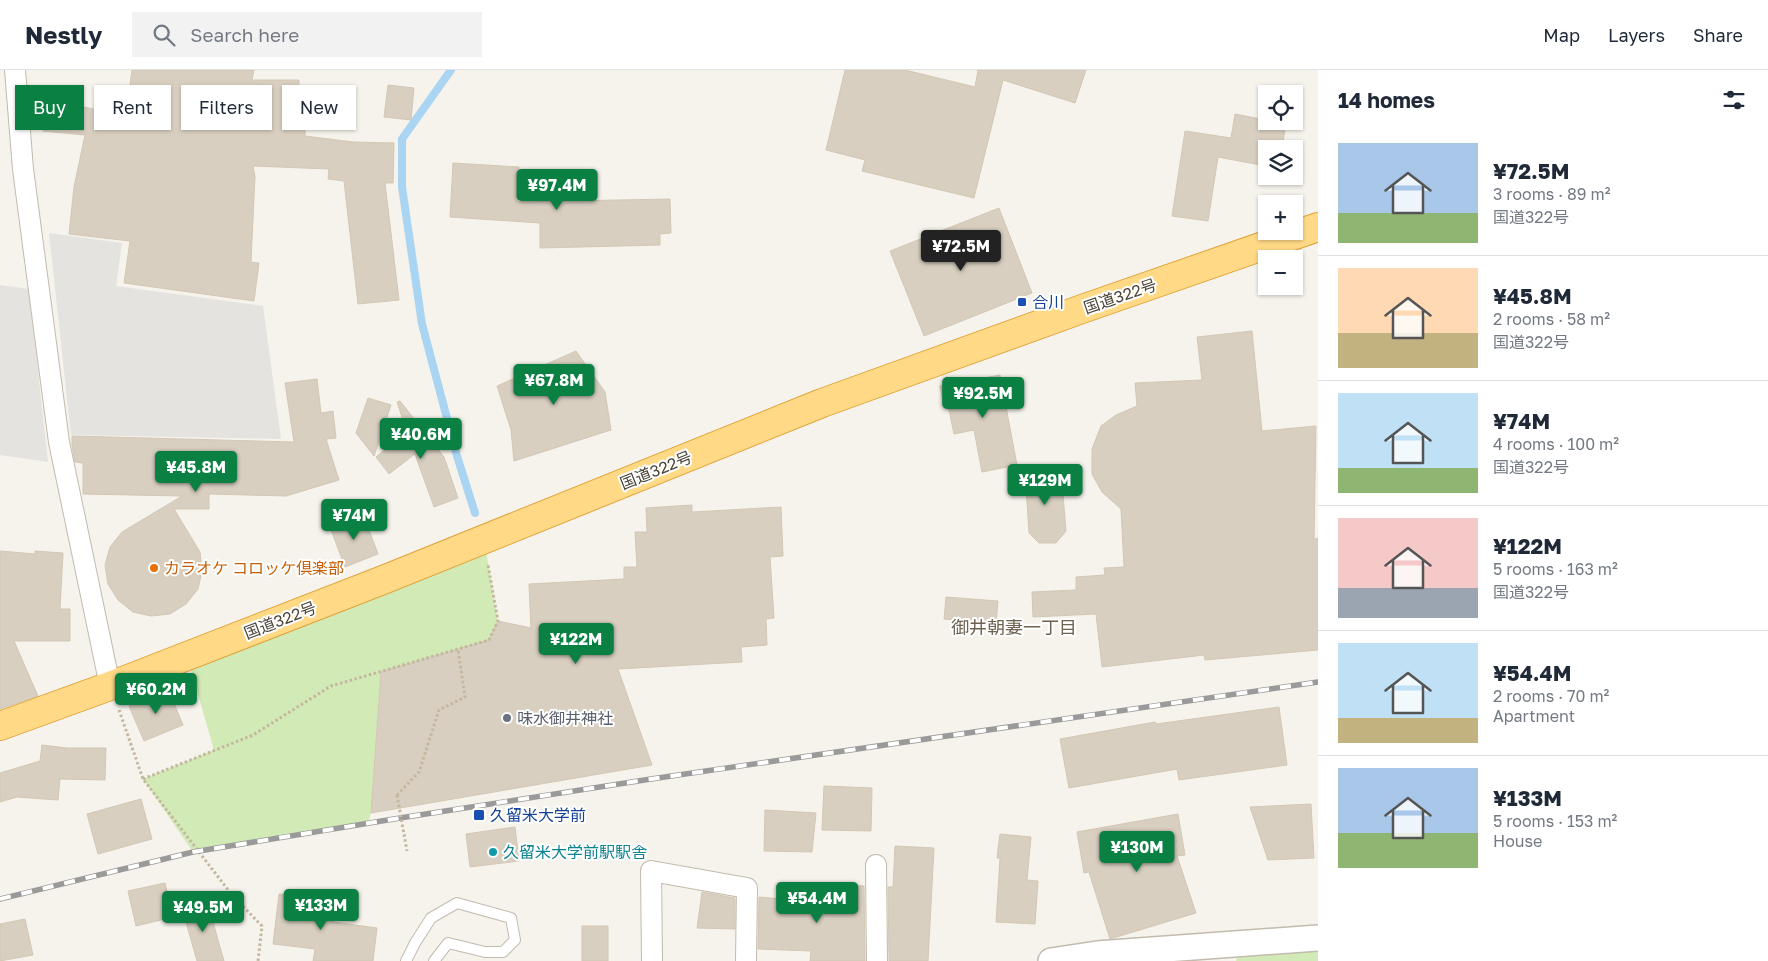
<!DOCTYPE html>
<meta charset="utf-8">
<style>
:root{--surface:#fff;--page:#f2f2f3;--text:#1f2937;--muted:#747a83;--line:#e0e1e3;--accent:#0b8043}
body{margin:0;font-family:"Golos Text","Noto Sans JP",sans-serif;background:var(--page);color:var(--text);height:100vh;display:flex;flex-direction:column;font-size:19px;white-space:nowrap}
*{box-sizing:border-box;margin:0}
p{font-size:16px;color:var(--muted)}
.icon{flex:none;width:28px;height:28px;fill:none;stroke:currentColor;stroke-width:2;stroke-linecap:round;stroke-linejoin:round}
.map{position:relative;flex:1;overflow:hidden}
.sheet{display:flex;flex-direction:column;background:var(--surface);width:450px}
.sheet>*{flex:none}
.top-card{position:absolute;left:15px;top:15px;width:475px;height:45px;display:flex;gap:10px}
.fabs{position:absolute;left:1258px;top:15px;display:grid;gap:10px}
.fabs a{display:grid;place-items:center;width:45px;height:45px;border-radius:0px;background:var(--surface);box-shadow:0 1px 4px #0004;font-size:25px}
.price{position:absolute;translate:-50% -42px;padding:0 11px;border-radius:5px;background:var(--accent);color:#fff;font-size:16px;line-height:32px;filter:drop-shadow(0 1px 2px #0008)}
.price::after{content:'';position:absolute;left:50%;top:30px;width:15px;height:11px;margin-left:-8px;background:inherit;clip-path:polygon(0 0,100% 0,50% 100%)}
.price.on{background:#222;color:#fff}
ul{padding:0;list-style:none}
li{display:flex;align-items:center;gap:15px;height:125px;padding:0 20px}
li+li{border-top:1px solid var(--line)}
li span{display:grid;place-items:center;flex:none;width:140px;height:100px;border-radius:0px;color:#555}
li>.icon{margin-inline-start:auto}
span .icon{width:60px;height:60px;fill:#fffc;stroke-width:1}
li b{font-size:21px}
h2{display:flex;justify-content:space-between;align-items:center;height:60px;padding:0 20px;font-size:21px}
.chip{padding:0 18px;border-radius:0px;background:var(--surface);box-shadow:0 1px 4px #0004;font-size:18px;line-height:45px}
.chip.on{background:var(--accent);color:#fff}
header{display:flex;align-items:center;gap:30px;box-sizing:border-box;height:70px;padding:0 25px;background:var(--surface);border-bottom:1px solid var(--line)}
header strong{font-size:24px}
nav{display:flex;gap:28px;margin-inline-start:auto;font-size:18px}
.search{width:350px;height:45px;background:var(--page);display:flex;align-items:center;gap:12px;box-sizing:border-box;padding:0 18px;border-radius:0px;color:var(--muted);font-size:19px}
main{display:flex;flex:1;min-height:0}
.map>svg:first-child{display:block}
.green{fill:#d2eab5}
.parking{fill:#e5e3e0}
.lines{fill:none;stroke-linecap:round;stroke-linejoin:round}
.stream{stroke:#a9d4f2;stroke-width:8}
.building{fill:#d8cfc1;stroke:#d3c7b4}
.service-casing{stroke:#c2bbae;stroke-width:12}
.minor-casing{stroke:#c2bbae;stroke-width:22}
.tertiary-casing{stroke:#c2bbae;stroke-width:28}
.trunk-casing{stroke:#e0a43c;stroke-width:30}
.path{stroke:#c4b79f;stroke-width:3;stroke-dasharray:2.5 2.5;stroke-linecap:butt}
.service{stroke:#fff;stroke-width:10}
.minor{stroke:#fff;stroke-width:20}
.tertiary{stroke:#fff;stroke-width:25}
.trunk{stroke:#ffd985;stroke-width:28}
.rail-casing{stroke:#9a9a9a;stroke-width:5.5}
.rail{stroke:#fff;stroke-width:4;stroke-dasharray:11;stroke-linecap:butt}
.path-bridge{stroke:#c4b79f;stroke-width:3;stroke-dasharray:2.5 2.5;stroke-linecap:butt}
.transit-dot{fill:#1a4fb4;stroke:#fff;stroke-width:2}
.food-dot{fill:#e8710a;stroke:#fff;stroke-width:2}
.worship-dot{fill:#6b7280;stroke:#fff;stroke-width:2}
.culture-dot{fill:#0f9aa8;stroke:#fff;stroke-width:2}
.labels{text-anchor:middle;stroke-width:4;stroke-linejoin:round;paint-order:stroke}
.street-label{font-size:16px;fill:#4b4439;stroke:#fff}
.transit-label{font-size:16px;fill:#164399;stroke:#fff;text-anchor:start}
.food-label{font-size:16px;fill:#c56008;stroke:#fff;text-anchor:start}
.worship-label{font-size:16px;fill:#5b616d;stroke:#fff;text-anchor:start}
.culture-label{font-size:16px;fill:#0d838f;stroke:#fff;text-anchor:start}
.neighbourhood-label{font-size:18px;fill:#6e6250;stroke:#fff}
</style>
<header>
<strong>Nestly</strong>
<div class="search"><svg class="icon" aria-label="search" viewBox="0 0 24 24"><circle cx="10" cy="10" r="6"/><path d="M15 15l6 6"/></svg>Search here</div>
<nav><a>Map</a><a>Layers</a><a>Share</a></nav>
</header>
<main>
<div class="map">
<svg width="1318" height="891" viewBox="0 0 1318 891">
<rect width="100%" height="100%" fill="#f6f3ec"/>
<path class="green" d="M484 469 498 551 489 570 381 602 371 743 368 754 193 782 143 709 214 680 187 586Z
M1318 880V891H1236L1238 885Z"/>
<path class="parking" d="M49 163 122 173 116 216 263 236 281 369 71 365Z
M0 215 29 219 48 392 0 385Z"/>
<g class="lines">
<path class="stream" d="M451 0 402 69V117L422 254 457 386 475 443"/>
</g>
<path class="building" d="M132 0H254L252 10H299V59H305V66L353 72 394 73 393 113H385L399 230 358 234 344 111 328 109 329 99 253 96 255 106 251 192 259 193 254 231 124 213 130 171 69 164 74 117 85 65 43 61 46 32 83 36V37L126 45Z
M845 0H905L975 17 978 0H1086L1075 33 1003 10 974 128 862 101 865 90 826 80Z
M388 15 414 18 411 50 384 47Z
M1235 44 1266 50V51L1286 53 1282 79H1266V96L1218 87 1208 151 1172 146 1185 61 1231 68Z
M453 93 519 97 517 132 670 129 671 163 660 164V175L540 178V153L450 147Z
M999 138 1032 223 924 266 890 181Z
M1252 261 1262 361 1316 356 1314 469 1318 468V580L1205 590 1204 585 1102 597 1096 544 1033 547 1032 522 1076 520V507L1105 505 1104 498 1124 497 1121 439 1102 422 1092 404V379L1101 356 1116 345 1137 336 1135 313 1202 310 1197 267Z
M576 281 605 322 611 360 514 391 511 360 497 316Z
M1000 305 1017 395 982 402 974 360 954 364 948 335H944L940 316Z
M317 309 321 343 333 341 336 368 326 369 339 410 286 426 209 424V439H174L200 482 202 501 198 519 186 534 170 544 151 546 133 542 118 530 108 514 105 495 110 477 122 462 182 426 83 424V393L75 392 72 375V366L294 372 285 313Z
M368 328 391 335 374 386 356 363Z
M400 331 444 387 458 428 434 437 415 384 389 404 376 387 407 362 397 332Z
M1053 400 1062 412 1066 461 1056 473H1039L1029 463 1025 401Z
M692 435V442L781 437 783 486 770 487 774 548 766 549 767 575 741 577 742 592 618 599 652 695 371 743 381 602 489 570 498 551 531 558 529 514 624 509V497H637L635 462H647L646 438Z
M363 444 378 484 345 497 330 457Z
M0 481 35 484V481L63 483 60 539H70V571H14L38 626 0 639Z
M946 527 998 531 996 554 944 549Z
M168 619 183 655 144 671 129 636Z
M1279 637 1287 695 1179 710 1177 699 1069 718 1060 669 1155 652 1156 654Z
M42 675 67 678H106L105 710 60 709 58 730 17 727 0 732V703L40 691Z
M824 716 872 718 871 761 822 760Z
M141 729 152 769 98 784 87 744Z
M1311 734 1314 788 1268 790 1250 737Z
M765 740 816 743 812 782 764 781Z
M1178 744 1185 785 1177 786 1196 843 1110 869 1089 802 1084 803 1077 762Z
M515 757 519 791 470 797 466 764Z
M1000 764 1031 767 1027 810 1038 811 1035 854 996 852 1000 788H997Z
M895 776 934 778 928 891H889L888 817H893Z
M165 813 173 847 136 856 128 821Z
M812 814 864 816 865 891H810L811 881 758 879 759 827 811 832Z
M702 822 735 828V859L697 858Z
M279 824 316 828 315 834 335 837 333 852 377 858 373 891H313L315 879 273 874Z
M207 831 224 891H197L182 838Z
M25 849 33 885 0 891V854Z
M582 856H608V891H582Z"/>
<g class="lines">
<defs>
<path id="service" d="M406 891 415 873 431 848 457 833 511 848 515 870 503 882H485L448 873 434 891"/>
<path id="minor" d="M15 0 23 99 59 372 110 616
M876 795 877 891
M652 891 651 801 747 818 746 891"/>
<path id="tertiary" d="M1051 891 1097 884 1318 868"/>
<path id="trunk" d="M0 656 110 616 383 510 822 333 1082 239 1318 157"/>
</defs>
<use href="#service" class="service-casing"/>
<use href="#minor" class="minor-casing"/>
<use href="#tertiary" class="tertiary-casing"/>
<use href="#trunk" class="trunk-casing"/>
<path class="path" d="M119 640 143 709 232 825 262 856 258 891
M143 709 253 665 331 616 489 570 498 551 488 495
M397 725 419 702 439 640 465 627 458 579"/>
<use href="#service" class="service"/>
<use href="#minor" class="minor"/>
<use href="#tertiary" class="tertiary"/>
<use href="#trunk" class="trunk"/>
<defs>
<path id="rail" d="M0 829 193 782 400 748 651 709 1318 612"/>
</defs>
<use href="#rail" class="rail-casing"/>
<use href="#rail" class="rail"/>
<path class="path-bridge" d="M397 725 407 781"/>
</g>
<g class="transit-dot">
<rect x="1017" y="227" width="10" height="10" rx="2.5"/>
<rect x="473" y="739" width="12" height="12" rx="2.5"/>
</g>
<circle class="food-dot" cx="154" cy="498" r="5"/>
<circle class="worship-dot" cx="507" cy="648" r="5"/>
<circle class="culture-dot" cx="493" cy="782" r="5"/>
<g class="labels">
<g class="street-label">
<text transform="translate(1120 226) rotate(-19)" y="6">国道322号</text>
<text transform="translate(656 400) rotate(-22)" y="6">国道322号</text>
<text transform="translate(280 550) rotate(-21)" y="6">国道322号</text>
</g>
<g class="transit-label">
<text x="1032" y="238">合川</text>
<text x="490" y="751">久留米大学前</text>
</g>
<g class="food-label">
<text x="164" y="504">カラオケ コロッケ倶楽部</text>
</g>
<g class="worship-label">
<text x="517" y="654">味水御井神社</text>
</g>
<g class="culture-label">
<text x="503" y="788">久留米大学前駅駅舎</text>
</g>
<g class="neighbourhood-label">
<text x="1014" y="564">御井朝妻一丁目</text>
</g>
</g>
</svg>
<div class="fabs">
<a><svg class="icon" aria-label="locate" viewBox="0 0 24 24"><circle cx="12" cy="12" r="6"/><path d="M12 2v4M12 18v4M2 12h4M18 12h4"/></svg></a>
<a><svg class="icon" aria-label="layers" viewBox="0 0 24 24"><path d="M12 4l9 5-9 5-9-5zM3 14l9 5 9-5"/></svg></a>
<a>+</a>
<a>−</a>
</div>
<b class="price" style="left:557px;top:141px">¥97.4M</b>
<b class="price on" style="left:961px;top:202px">¥72.5M</b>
<b class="price" style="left:554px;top:336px">¥67.8M</b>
<b class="price" style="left:983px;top:349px">¥92.5M</b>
<b class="price" style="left:421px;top:390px">¥40.6M</b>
<b class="price" style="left:196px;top:423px">¥45.8M</b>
<b class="price" style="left:1045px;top:436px">¥129M</b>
<b class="price" style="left:354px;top:471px">¥74M</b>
<b class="price" style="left:576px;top:595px">¥122M</b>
<b class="price" style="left:156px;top:645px">¥60.2M</b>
<b class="price" style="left:1137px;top:803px">¥130M</b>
<b class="price" style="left:817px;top:854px">¥54.4M</b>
<b class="price" style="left:321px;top:861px">¥133M</b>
<b class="price" style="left:203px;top:863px">¥49.5M</b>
<div class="top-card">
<a class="chip on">Buy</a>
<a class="chip">Rent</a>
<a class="chip">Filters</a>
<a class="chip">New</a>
</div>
</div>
<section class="sheet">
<h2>14 homes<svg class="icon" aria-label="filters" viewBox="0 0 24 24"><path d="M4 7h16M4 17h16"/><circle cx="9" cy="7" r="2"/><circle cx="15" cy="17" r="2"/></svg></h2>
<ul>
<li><span style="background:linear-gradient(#a9c7e8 70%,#8fb573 0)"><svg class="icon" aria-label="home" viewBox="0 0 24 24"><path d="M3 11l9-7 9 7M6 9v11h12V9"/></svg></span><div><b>¥72.5M</b><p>3 rooms · 89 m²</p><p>国道322号</p></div></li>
<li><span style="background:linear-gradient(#ffd9b3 65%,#c2b280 0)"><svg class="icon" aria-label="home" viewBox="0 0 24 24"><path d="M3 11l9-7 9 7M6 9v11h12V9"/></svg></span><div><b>¥45.8M</b><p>2 rooms · 58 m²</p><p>国道322号</p></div></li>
<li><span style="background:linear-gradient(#bfe0f5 75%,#8fb573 0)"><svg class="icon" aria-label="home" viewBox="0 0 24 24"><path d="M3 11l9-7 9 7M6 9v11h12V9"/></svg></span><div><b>¥74M</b><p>4 rooms · 100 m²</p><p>国道322号</p></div></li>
<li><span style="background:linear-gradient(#f6c9c9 70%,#9aa5b1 0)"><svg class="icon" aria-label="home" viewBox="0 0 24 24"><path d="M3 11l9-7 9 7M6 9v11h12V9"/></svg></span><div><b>¥122M</b><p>5 rooms · 163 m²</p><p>国道322号</p></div></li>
<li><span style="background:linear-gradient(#bfe0f5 75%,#c2b280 0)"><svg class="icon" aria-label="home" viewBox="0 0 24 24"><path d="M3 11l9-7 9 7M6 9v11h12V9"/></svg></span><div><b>¥54.4M</b><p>2 rooms · 70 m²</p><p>Apartment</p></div></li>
<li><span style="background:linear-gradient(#a9c7e8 65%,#8fb573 0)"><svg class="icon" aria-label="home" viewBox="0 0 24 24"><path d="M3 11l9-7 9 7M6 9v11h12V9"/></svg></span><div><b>¥133M</b><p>5 rooms · 153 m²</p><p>House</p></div></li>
</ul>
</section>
</main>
